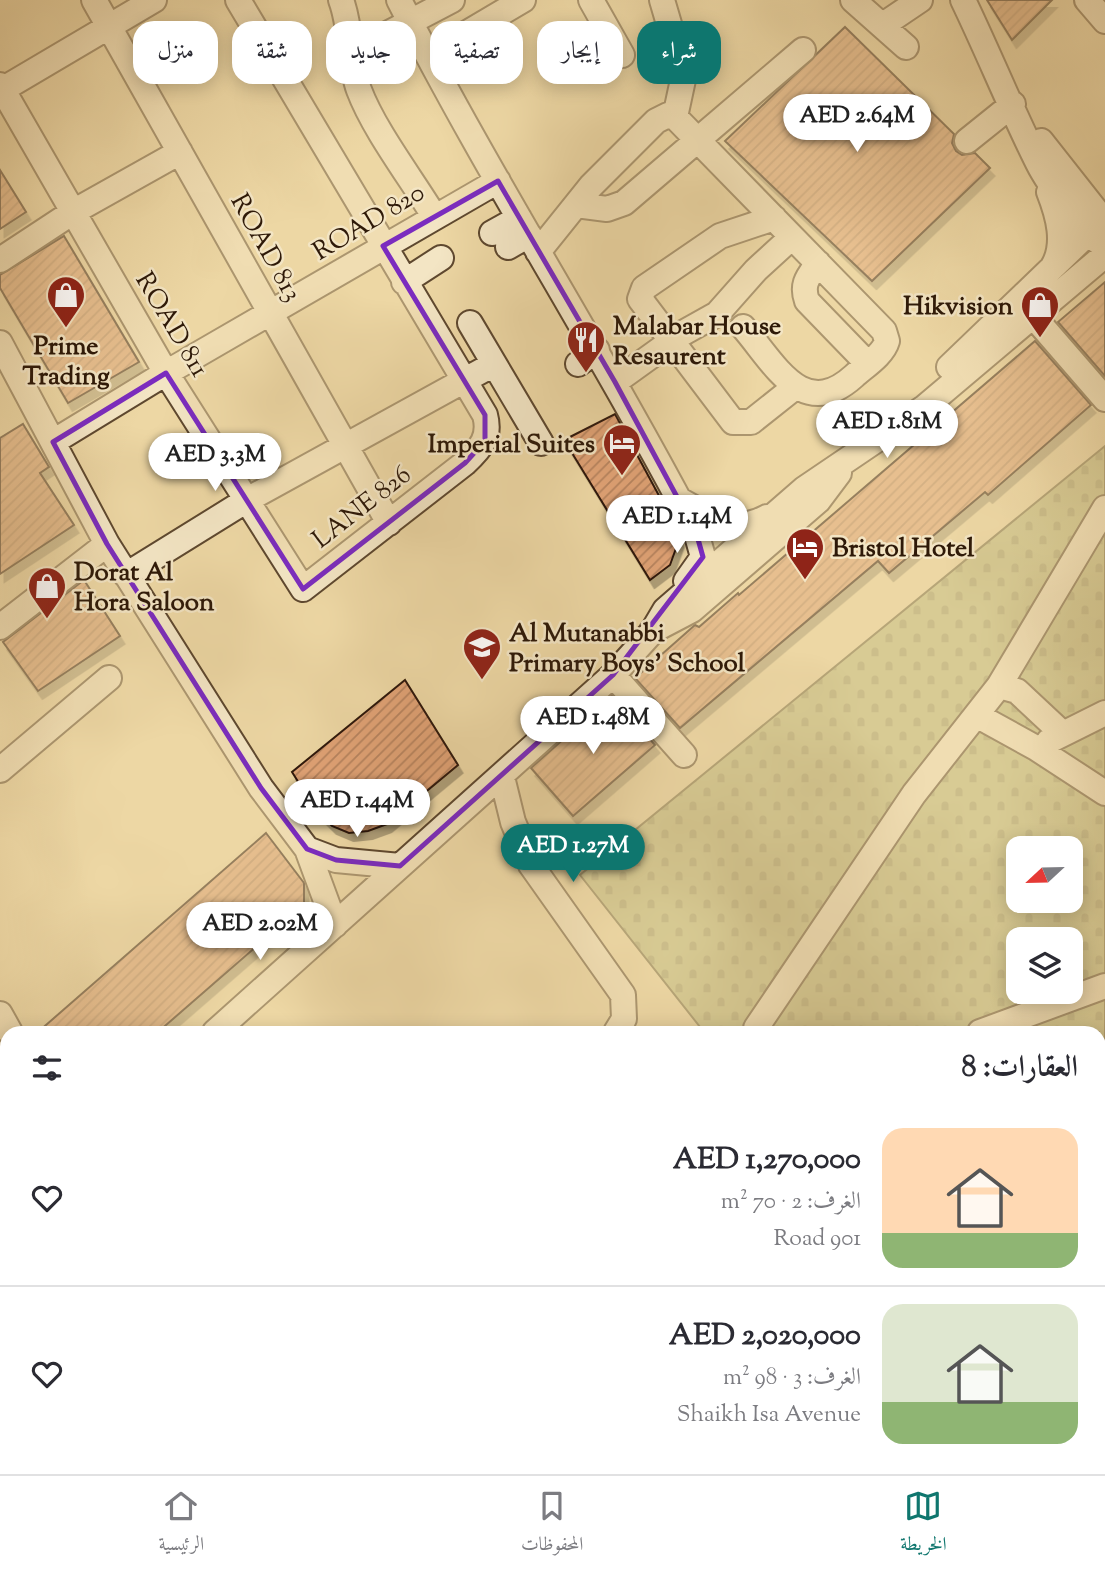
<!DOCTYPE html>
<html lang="ar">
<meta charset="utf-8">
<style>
:root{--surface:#fff;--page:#f7f7f7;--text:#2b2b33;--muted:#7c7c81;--line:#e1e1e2;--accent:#0f766e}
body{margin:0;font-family:"Sorts Mill Goudy",Amiri,serif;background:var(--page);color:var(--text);direction:rtl;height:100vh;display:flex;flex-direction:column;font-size:26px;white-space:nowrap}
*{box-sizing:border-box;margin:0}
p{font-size:23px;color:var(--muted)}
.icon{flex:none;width:38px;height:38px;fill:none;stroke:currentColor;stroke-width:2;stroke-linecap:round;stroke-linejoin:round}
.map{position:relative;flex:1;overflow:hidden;direction:ltr}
.side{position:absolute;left:0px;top:1026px;width:1106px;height:450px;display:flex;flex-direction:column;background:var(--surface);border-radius:21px 21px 0 0;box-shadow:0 4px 18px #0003;direction:rtl}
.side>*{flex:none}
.banner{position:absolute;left:21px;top:21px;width:700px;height:63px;direction:rtl;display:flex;gap:14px}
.needle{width:46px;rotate:248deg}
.fabs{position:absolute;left:1006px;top:836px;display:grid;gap:14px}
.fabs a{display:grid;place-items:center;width:77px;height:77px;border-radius:14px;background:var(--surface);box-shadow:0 4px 18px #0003;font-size:35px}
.price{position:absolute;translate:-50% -60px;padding:0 16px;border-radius:24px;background:#fff;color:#222;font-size:23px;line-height:46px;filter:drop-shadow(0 2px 4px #0008)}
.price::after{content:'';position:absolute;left:50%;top:42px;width:21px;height:16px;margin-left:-10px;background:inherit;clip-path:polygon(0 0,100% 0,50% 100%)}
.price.current{background:var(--accent);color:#fff}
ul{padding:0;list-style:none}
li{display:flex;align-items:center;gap:21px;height:175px;padding:0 28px}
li+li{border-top:2px solid var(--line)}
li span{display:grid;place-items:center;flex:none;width:196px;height:140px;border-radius:21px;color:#555}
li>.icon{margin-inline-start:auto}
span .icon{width:84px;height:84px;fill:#fffc;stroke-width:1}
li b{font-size:30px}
h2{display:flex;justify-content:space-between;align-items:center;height:84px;padding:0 28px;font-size:30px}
.tag{padding:0 24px;border-radius:21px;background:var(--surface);box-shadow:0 4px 18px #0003;font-size:24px;line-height:63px}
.tag.current{background:var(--accent);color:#fff}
.menu{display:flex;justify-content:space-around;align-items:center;height:98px;border-top:2px solid var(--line);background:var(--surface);font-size:19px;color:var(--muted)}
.menu a{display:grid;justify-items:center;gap:4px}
.menu .current{color:var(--accent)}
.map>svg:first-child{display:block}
.cemetery{fill:url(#cemetery-stones);stroke:#766a44;stroke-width:2;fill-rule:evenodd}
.building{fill:url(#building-hatch);stroke:#2e1908;stroke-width:2;filter:url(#shadow)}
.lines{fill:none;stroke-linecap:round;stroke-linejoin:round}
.minor-casing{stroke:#5e482f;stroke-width:28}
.minor{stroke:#f3e5c4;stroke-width:24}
.marked{fill:none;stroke:#7b2cbf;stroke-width:5;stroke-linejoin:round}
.labels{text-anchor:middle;stroke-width:5;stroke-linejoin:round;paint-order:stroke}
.street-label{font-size:26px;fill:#2e1908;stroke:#f3e5c4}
.poi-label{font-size:26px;font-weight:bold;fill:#2e1908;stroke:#f3e5c4;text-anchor:start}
</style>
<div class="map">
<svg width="1105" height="1474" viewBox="0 0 1105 1474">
<defs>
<pattern id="cemetery-stones" width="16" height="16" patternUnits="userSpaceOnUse" patternTransform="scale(1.75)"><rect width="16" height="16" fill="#bfbc81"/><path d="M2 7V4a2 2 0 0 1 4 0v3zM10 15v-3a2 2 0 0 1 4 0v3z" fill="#a4a16e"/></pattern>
<pattern id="building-hatch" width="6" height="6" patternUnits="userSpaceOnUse" patternTransform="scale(1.75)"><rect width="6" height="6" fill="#e0a275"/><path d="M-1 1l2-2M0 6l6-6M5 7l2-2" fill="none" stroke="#b6835e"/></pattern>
<filter id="shadow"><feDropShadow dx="4.5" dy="8" stdDeviation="0" flood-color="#0004"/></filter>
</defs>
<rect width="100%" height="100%" fill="#edd7a4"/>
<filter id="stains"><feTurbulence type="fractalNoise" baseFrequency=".00286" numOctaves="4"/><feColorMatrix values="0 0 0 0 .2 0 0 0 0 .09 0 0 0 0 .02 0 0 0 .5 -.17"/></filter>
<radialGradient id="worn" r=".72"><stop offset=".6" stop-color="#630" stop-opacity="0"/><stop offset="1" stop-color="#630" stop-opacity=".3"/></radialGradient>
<path class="cemetery" d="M1105 446V1474H477L481 1468H1099V1032H704L580 875ZM1018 849H1071V901H1018ZM1018 940H1071V992H1018Z"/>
<path class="building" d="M987 0H1052L1012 40Z
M845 27 954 134 952 143 956 151 962 155 975 153 990 168 872 281 725 141Z
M0 170 26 212 0 229Z
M64 236 139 362 68 403 0 288V275Z
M1105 282V376L1058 322Z
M1035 341 1091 405 988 495 985 492 889 573 878 561 680 728 635 678 695 625 699 627 738 593 739 595Z
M615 414 678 531 679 540 670 565 650 580 564 440Z
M23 424 49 467 40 473 74 525 0 574V438Z
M84 580 120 636 38 691 3 642Z
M405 680 458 765 387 824 368 831 349 833 332 826 316 810 292 772Z
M612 696 655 745 573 816 531 768Z
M266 833 304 883V905L158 1032H38Z"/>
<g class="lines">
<defs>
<path id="minor" d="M94 0 389 523
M341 0C352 29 348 60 359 90 374 130 411 178 434 216
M399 0C491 181 602 352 696 532L703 557 686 581
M591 0 622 55
M662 0 684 75 675 117
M853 0 906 47
M963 0C989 54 1011 109 1038 163 1046 179 1089 243 1105 245
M1087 0 1105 21
M883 25 920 0
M467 33 523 0
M351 53 452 0
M0 85 166 373 303 589 465 463C481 448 491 437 485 415L238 0
M0 91 154 0
M967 141 1013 104
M1041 141 1105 222
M1049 192C1058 215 1067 245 1052 268
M576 205 607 209 624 203 803 50
M774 218 720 236 644 288 640 299 733 422H751L795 387
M492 233 519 218
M508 247 529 235
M538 252 591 186 656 121 668 115 675 117 884 331 887 341C883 355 865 366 854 376 803 422 775 364 743 327
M0 260 73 212 180 152
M818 263C808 277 801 284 807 301L868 364
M404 282 441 258
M1034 317 1105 399
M470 323 541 443
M0 343 107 544 261 788 307 849 335 925
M578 364 597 350
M949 367 1105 217
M615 382 683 333 717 314 756 270 792 237
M53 442 166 373 498 181
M678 499C710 516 732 536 767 517
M126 575 247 500 494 364
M0 627 107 544
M652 631 692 610 818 501 839 473
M613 675 684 755
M999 686 1017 691 1063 734
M978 716 1036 748 1105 793
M1049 741 1105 713
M0 770 109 678
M502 777 513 822 531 865 623 995 624 1019 616 1032
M307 849 336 860 400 866
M0 1014 10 1032
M215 1032 613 675 652 632 665 610 804 489 925 407 1105 255
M760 1032 756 1028 914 794 999 686 1105 508
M980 1032 1105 986
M0 1226 7 1220
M1099 1261H1105
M0 1299 7 1322
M0 1364 7 1330
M0 1406H7
M1099 1430 1105 1436
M253 1468 258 1474
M521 1468 523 1474
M42 1474V1468
M98 1474V1468
M203 1474 211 1468
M428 1474 432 1468
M625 1474 627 1468
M935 1474 940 1468"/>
</defs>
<use href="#minor" class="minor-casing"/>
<use href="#minor" class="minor"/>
</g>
<path d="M0 0H1105V1474H0ZM498 181 615 382 696 532 703 557 613 675 400 866 336 860 307 849 261 788 107 544 53 442 166 373 303 589 465 463 485 441V415L383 246Z" fill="#edd7a4" fill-opacity=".55" fill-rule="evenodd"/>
<path class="marked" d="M498 181 615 382 696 532 703 557 613 675 400 866 336 860 307 849 261 788 107 544 53 442 166 373 303 589 465 463 485 441V415L383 246Z"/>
<defs>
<symbol id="shop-pin" viewBox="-11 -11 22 30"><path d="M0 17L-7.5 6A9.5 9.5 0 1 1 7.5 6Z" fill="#8f2418" stroke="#f3e5c4"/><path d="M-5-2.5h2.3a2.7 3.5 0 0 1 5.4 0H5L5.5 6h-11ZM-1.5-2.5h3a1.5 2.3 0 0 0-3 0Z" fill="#fff"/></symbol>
<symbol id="restaurant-pin" viewBox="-11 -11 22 30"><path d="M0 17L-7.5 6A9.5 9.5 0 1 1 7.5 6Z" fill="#8f2418" stroke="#f3e5c4"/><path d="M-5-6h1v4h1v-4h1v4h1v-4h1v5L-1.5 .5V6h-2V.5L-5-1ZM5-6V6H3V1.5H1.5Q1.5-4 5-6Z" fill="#fff"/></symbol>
<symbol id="hotel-pin" viewBox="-11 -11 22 30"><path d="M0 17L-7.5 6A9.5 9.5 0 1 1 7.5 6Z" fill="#8f2418" stroke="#f3e5c4"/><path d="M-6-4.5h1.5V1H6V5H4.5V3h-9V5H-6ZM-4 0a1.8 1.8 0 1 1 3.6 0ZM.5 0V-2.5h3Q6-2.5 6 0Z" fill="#fff"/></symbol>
<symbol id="school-pin" viewBox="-11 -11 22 30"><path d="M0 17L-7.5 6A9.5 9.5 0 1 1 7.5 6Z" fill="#8f2418" stroke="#f3e5c4"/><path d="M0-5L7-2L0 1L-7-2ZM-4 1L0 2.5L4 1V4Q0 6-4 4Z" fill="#fff"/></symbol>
</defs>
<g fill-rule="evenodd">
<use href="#shop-pin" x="44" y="273" width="44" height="60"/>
<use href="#shop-pin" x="1018" y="283" width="44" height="60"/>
<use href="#restaurant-pin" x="564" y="318" width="44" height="60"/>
<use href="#hotel-pin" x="600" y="421" width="44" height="60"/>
<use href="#hotel-pin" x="783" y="525" width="44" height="60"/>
<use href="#shop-pin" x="25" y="564" width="44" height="60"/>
<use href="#school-pin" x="460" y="625" width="44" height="60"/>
</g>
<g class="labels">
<g class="street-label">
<text transform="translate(368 221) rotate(-31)" y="9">ROAD 820</text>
<text transform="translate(267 247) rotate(61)" y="9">ROAD 813</text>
<text transform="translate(173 324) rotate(59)" y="9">ROAD 811</text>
<text transform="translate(361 506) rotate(-38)" y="9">LANE 826</text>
</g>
<g class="poi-label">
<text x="1013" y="314" text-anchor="end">Hikvision</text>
<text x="613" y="334">Malabar House<tspan x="613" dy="30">Resaurent</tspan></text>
<text x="66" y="354" text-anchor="middle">Prime<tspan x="66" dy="30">Trading</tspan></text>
<text x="595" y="452" text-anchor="end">Imperial Suites</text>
<text x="832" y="556">Bristol Hotel</text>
<text x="74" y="580">Dorat Al<tspan x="74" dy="30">Hora Saloon</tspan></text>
<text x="509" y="641">Al Mutanabbi<tspan x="509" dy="30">Primary Boys' School</tspan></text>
</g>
</g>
<rect width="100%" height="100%" filter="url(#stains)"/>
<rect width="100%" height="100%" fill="url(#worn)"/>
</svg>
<div class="fabs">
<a><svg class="needle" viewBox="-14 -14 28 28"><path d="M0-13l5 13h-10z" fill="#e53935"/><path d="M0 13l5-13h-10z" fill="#7c7c81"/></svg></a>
<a><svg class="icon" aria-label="layers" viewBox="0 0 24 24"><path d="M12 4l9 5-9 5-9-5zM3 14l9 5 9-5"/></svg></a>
</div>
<b class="price" style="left:857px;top:154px">AED 2.64M</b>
<b class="price" style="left:887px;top:460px">AED 1.81M</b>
<b class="price" style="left:215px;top:493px">AED 3.3M</b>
<b class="price" style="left:677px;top:555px">AED 1.14M</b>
<b class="price" style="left:593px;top:756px">AED 1.48M</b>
<b class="price" style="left:357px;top:839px">AED 1.44M</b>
<b class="price current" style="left:573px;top:884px">AED 1.27M</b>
<b class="price" style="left:260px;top:962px">AED 2.02M</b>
<div class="banner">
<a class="tag current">شراء</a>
<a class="tag">إيجار</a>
<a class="tag">تصفية</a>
<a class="tag">جديد</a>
<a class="tag">شقة</a>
<a class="tag">منزل</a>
</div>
<section class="side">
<h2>العقارات: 8<svg class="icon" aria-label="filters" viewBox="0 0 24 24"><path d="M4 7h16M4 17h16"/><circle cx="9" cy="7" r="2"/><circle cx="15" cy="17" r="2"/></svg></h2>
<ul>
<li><span style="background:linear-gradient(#ffd9b3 75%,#8fb573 0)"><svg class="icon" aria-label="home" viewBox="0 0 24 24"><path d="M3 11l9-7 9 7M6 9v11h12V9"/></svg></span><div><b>AED 1,270,000</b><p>الغرف: 2 · 70 m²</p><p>Road 901</p></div><svg class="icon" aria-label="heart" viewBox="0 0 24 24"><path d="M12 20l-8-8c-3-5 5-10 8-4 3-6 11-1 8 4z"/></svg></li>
<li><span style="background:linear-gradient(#dfe7d0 70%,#8fb573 0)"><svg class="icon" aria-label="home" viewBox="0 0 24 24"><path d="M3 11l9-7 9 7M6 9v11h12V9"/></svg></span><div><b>AED 2,020,000</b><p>الغرف: 3 · 98 m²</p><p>Shaikh Isa Avenue</p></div><svg class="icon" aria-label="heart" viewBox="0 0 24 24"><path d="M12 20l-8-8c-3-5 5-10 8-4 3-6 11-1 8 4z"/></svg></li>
</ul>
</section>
</div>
<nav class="menu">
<a class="current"><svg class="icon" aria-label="map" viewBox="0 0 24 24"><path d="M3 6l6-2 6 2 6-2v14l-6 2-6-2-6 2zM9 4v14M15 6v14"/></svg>الخريطة</a>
<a><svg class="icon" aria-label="saved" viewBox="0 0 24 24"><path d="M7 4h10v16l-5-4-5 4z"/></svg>المحفوظات</a>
<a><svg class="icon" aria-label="home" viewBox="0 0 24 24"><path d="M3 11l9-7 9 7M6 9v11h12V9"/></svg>الرئيسية</a>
</nav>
